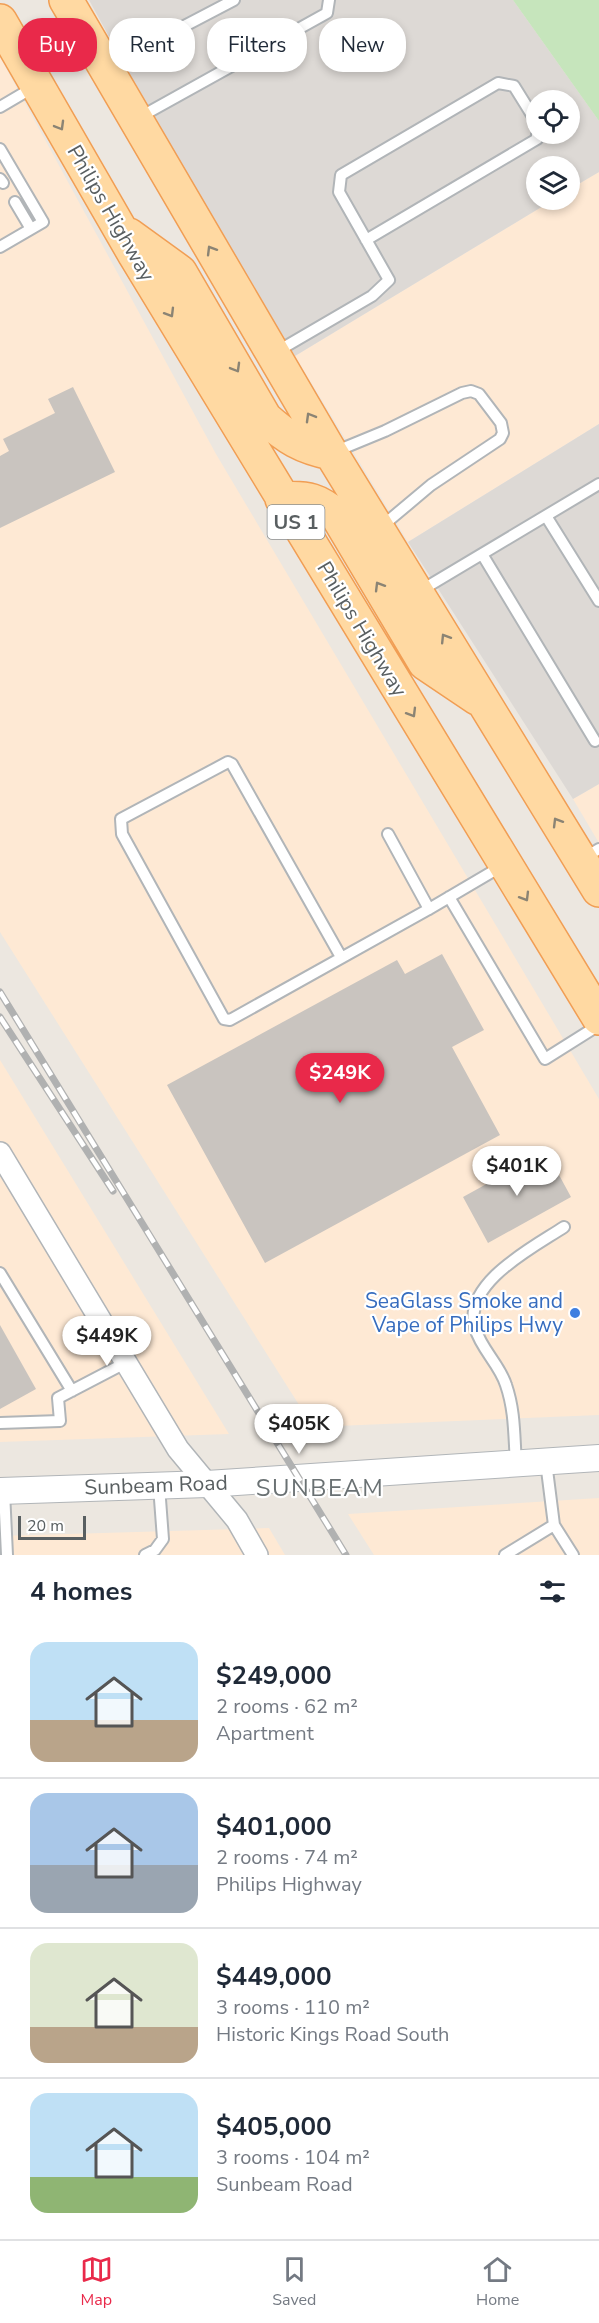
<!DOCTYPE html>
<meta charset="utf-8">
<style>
:root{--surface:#fff;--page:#f2f2f3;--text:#1f2937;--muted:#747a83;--line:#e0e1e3;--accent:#e9294a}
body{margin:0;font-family:"Nunito Sans",sans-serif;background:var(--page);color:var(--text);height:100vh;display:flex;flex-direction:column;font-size:22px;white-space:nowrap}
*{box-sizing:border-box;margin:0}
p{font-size:20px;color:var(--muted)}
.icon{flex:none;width:33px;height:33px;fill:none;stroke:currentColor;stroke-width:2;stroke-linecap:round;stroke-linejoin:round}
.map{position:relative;height:1555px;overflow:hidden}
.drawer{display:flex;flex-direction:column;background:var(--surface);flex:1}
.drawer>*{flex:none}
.top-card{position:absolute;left:18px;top:18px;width:564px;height:54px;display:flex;gap:12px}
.fabs{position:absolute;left:526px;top:90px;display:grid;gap:12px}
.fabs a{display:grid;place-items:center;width:54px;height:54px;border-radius:50%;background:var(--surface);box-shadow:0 3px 9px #0003;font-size:30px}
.scale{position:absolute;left:18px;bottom:15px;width:68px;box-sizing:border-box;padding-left:6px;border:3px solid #595f61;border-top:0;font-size:16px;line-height:21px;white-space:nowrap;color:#595f61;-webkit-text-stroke:4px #fff;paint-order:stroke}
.price{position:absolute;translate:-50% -51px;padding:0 14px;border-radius:21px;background:#fff;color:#222;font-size:20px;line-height:39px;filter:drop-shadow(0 2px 3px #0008)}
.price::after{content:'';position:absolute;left:50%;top:36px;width:18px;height:14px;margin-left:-9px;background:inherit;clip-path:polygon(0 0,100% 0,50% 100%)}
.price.selected{background:var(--accent);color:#fff}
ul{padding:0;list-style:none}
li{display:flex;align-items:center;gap:18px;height:150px;padding:0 30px}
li+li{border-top:2px solid var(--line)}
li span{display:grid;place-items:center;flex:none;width:168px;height:120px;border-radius:18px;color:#555}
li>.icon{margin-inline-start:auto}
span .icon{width:72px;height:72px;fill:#fffc;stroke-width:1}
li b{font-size:26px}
h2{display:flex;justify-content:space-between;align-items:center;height:72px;padding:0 30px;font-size:26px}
.pill{padding:0 21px;border-radius:24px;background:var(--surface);box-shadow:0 3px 9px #0003;font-size:21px;line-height:54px}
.pill.selected{background:var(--accent);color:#fff}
.menu{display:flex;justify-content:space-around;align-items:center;height:84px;border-top:2px solid var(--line);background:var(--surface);font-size:16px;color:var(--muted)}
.menu a{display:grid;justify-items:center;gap:3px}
.menu .selected{color:var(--accent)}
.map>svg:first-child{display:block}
.commercial{fill:#fee9d4}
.industrial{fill:#ddd9d5;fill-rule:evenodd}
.green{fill:#c6e5bc}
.building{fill:#c9c4bf}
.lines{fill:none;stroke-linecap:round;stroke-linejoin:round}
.service-casing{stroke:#b1b5b8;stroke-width:14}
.minor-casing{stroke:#b1b5b8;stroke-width:24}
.tertiary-casing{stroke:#b1b5b8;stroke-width:28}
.primary-casing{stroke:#f19e54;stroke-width:36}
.service{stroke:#fff;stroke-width:10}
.minor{stroke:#fff;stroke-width:21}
.tertiary{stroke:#fff;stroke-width:26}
.primary{stroke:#ffd9a2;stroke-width:33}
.rail-casing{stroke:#b0b1b1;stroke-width:7}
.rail{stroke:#fff;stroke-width:4.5;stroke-dasharray:14;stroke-linecap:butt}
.oneway{stroke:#8b8474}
.shop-dot{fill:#3f7fe0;stroke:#fff;stroke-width:2}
.labels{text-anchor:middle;stroke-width:4.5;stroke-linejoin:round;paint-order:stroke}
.shield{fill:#fff;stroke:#8b8f90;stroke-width:1.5}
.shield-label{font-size:20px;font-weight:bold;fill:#595f61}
.street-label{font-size:21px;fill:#595f61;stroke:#fff}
.shop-label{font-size:21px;fill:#366cbe;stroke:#fff;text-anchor:end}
.quarter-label{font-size:24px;letter-spacing:1.5px;fill:#6a7173;stroke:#fff}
</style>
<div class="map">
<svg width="599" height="1555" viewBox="0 0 599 1555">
<rect width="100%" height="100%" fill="#ece7e0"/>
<path class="commercial" d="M0 57 216 454 599 1099V1415L313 1427 0 932Z
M599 172V424L408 542 295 356 553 200H570V189Z
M599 784V843L573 799Z
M0 1060 229 1434 0 1442Z
M599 1498V1555H374L348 1514Z
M269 1528 285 1555H0V1536Z"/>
<path class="industrial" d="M89 0H513L599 121V172L570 189V166H537V200H553L295 356 157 124ZM537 100H570V134H537Z
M599 424V784L573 799 408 542Z"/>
<path class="green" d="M513 0H599V121Z"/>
<path class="building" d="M73 387 115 472 0 528V456L9 451 3 439 55 413 48 399Z
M442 954 484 1030 452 1047 500 1135 265 1263 167 1085 397 960 405 974Z
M546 1151 571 1197 488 1243 463 1197Z
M0 1325 36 1389 0 1409Z"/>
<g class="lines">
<defs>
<path id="service" d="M108 66 234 0
M0 107 34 87
M140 117 327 13 329 0
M0 149 43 222 0 247
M0 179 3 183
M15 202 31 229
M366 240 537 139V134
M276 352 372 296 389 280 339 192 341 175 498 83 514 86 537 123
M334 452 385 431 462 393 471 391 479 394 501 423 503 433 500 439 431 485 381 527
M546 516 599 601
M482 554 595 741
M420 591 599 484
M388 834 429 909 502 866
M584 858 599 849
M449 897 545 1059 599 1025
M341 957 232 764 228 762 121 819 122 834 224 1019 230 1020 429 909
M0 1273 72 1391
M0 1423 60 1421 58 1398 127 1362
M516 1463C514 1436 515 1411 506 1385 500 1365 481 1349 475 1328 462 1283 534 1247 564 1227
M4 1491 7 1555
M554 1525 573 1555
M145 1555 155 1550 163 1539 159 1486
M505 1555 554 1525 546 1462"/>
<path id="minor" d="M0 1153 178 1449 237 1520 257 1555"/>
<path id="tertiary" d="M0 1491 207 1484 599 1458"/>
<path id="primary" d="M66 0 331 453 599 890
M0 21 135 255 599 1018
M129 235 180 272 265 418C287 438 302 447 331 453
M282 499C307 497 319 500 338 517L425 663 477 698"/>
</defs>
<use href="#service" class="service-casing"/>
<use href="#minor" class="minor-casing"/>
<use href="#tertiary" class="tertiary-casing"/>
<use href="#primary" class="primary-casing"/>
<use href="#service" class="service"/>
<use href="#minor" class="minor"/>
<use href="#tertiary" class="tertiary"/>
<use href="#primary" class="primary"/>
<defs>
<path id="rail" d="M0 992 346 1555
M0 1017 113 1191"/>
</defs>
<use href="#rail" class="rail-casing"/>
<use href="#rail" class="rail"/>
</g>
<defs><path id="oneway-chevron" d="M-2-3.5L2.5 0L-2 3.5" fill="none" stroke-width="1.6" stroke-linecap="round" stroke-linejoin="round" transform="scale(1.5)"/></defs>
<g class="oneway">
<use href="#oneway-chevron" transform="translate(60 126) rotate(60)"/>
<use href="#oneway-chevron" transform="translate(211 250) rotate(-121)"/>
<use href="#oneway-chevron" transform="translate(170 313) rotate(59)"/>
<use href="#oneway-chevron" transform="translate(236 368) rotate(60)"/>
<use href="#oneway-chevron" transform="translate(310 417) rotate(-120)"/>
<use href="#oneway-chevron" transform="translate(379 586) rotate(-121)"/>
<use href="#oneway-chevron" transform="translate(445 638) rotate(-122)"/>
<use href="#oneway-chevron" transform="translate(412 713) rotate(59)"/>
<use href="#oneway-chevron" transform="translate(557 822) rotate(-121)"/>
<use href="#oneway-chevron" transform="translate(525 897) rotate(59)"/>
</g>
<circle class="shop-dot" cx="575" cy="1313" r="6"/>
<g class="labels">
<rect class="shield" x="267.5" y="505" width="57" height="34" rx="4.5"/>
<g class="shield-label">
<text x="296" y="529">US 1</text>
</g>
<g class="street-label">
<text transform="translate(111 213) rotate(60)" y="7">Philips Highway</text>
<text transform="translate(362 629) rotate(59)" y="7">Philips Highway</text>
<text transform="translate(156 1485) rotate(-2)" y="7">Sunbeam Road</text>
</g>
<g class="shop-label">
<text x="563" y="1308">SeaGlass Smoke and<tspan x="563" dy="24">Vape of Philips Hwy</tspan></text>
</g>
<g class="quarter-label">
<text x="320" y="1496">SUNBEAM</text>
</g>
</g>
</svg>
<div class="fabs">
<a><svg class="icon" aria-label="locate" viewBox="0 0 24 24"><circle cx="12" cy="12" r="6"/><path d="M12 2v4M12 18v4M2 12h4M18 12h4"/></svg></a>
<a><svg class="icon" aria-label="layers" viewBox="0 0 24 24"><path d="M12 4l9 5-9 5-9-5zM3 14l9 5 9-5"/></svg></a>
</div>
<div class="scale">20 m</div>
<b class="price selected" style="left:340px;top:1104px">$249K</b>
<b class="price" style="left:517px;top:1197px">$401K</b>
<b class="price" style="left:107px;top:1367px">$449K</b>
<b class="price" style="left:299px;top:1455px">$405K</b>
<div class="top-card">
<a class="pill selected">Buy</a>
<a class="pill">Rent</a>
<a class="pill">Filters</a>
<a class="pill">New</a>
</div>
</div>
<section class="drawer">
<h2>4 homes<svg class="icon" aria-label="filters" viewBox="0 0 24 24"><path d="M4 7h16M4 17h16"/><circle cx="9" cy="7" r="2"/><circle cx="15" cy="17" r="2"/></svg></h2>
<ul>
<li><span style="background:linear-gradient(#bfe0f5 65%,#b9a48a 0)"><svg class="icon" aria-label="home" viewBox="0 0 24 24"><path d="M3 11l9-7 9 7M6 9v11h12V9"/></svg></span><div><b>$249,000</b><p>2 rooms · 62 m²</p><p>Apartment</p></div></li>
<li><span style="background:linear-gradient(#a9c7e8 60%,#9aa5b1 0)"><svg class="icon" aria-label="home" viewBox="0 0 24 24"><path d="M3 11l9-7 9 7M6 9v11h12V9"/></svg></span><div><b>$401,000</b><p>2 rooms · 74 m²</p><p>Philips Highway</p></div></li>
<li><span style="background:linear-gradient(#dfe7d0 70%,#b9a48a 0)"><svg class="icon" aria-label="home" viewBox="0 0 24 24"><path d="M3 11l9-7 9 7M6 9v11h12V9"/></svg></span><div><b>$449,000</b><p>3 rooms · 110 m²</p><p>Historic Kings Road South</p></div></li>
<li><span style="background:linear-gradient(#bfe0f5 70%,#8fb573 0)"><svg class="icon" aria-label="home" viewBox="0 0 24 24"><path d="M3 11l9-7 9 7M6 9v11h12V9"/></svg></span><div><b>$405,000</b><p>3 rooms · 104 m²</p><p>Sunbeam Road</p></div></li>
</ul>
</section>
<nav class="menu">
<a class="selected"><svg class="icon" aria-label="map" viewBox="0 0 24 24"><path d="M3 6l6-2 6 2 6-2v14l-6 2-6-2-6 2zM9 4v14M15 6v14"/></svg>Map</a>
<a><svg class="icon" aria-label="saved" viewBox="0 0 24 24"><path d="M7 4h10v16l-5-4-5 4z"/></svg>Saved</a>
<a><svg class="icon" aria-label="home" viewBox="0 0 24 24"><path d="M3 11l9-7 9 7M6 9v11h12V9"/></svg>Home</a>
</nav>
